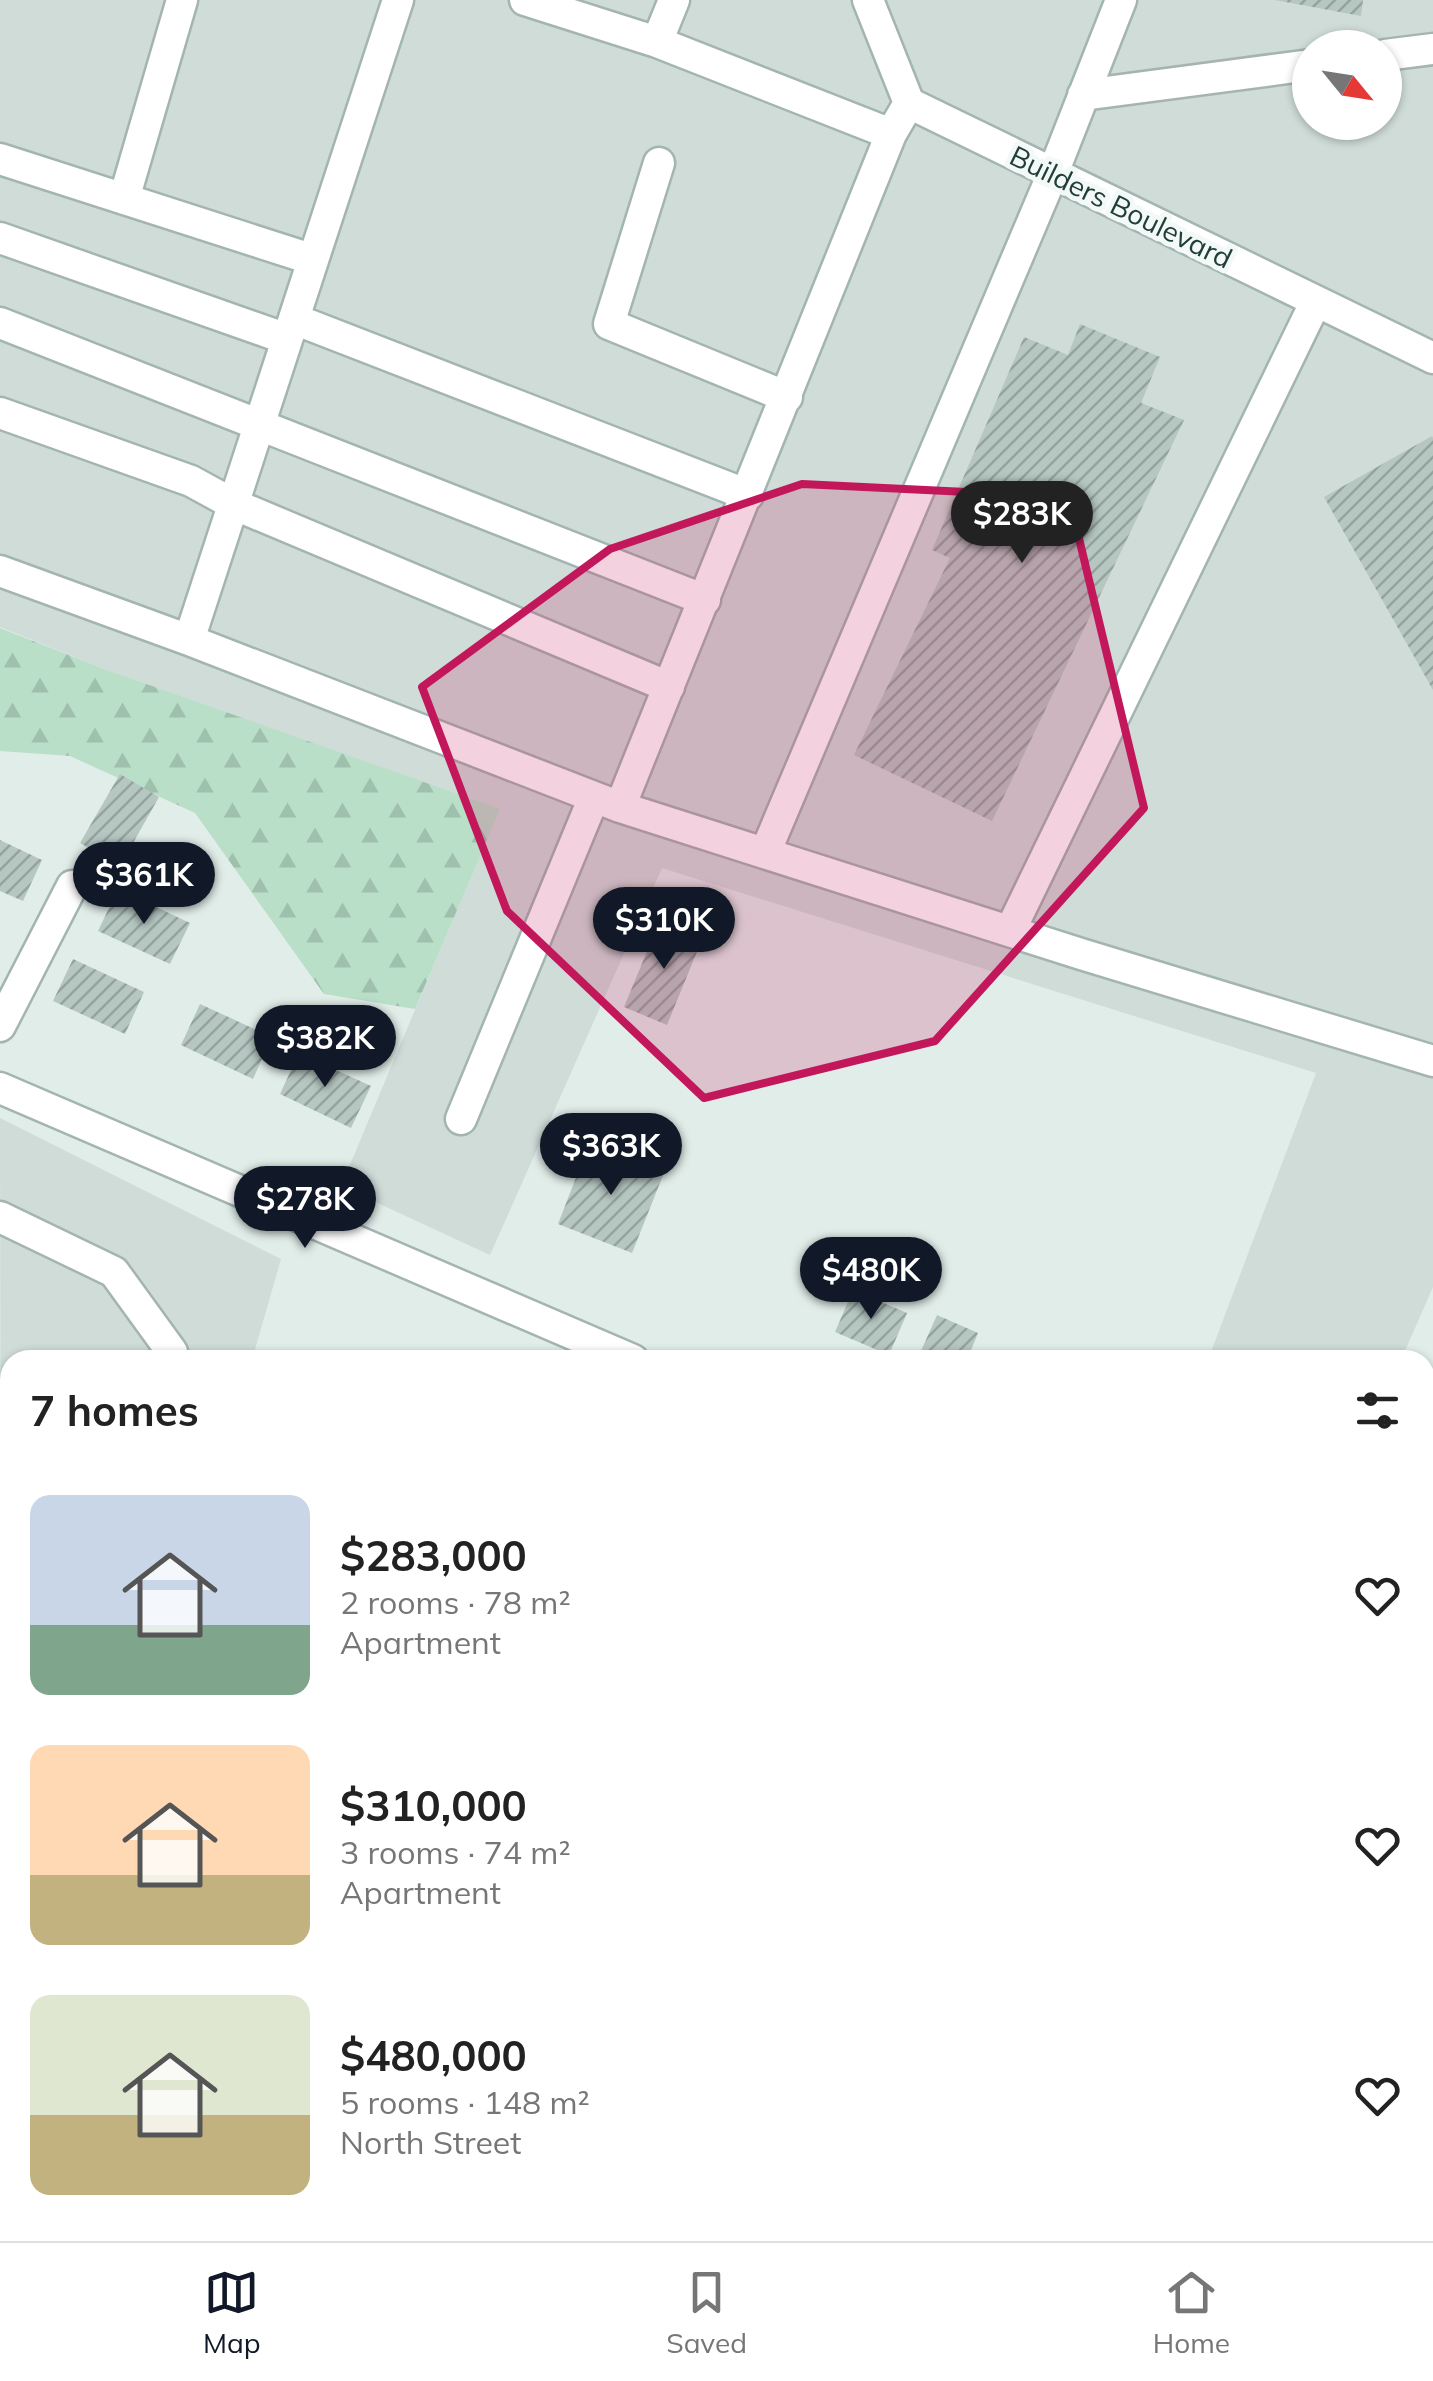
<!DOCTYPE html>
<meta charset="utf-8">
<style>
:root{--surface:#fff;--page:#f2f2f2;--text:#222;--muted:#767676;--line:#e0e0e0;--accent:#111827}
body{margin:0;font-family:Mulish,sans-serif;background:var(--page);color:var(--text);height:100vh;display:flex;flex-direction:column;font-size:38px;white-space:nowrap}
*{box-sizing:border-box;margin:0}
p{font-size:32px;color:var(--muted)}
.icon{flex:none;width:55px;height:55px;fill:none;stroke:currentColor;stroke-width:2;stroke-linecap:round;stroke-linejoin:round}
.map{position:relative;flex:1;overflow:hidden}
.side{position:absolute;left:0px;top:1350px;width:1435px;height:892px;display:flex;flex-direction:column;background:var(--surface);border-radius:30px 30px 0 0;box-shadow:0 2px 8px #0004}
.side>*{flex:none}
.needle{width:65px;rotate:120deg}
.tools{position:absolute;left:1292px;top:30px;display:grid;gap:20px}
.tools a{display:grid;place-items:center;width:110px;height:110px;border-radius:50%;background:var(--surface);box-shadow:0 2px 8px #0004;font-size:50px}
.price{position:absolute;translate:-50% -85px;padding:0 22px;border-radius:35px;background:var(--accent);color:#fff;font-size:32px;line-height:65px;filter:drop-shadow(0 2px 5px #0008)}
.price::after{content:'';position:absolute;left:50%;top:60px;width:30px;height:22px;margin-left:-15px;background:inherit;clip-path:polygon(0 0,100% 0,50% 100%)}
.price.on{background:#222;color:#fff}
ul{padding:0;list-style:none}
li{display:flex;align-items:center;gap:30px;height:250px;padding:0 30px}
li span{display:grid;place-items:center;flex:none;width:280px;height:200px;border-radius:20px;color:#555}
li>.icon{margin-inline-start:auto}
span .icon{width:120px;height:120px;fill:#fffc;stroke-width:1}
li b{font-size:42px}
h2{display:flex;justify-content:space-between;align-items:center;height:120px;padding:0 30px;font-size:42px}
.menu{display:flex;justify-content:space-around;align-items:center;height:140px;border-top:2px solid var(--line);background:var(--surface);font-size:28px;color:var(--muted)}
.menu a{display:grid;justify-items:center;gap:5px}
.menu .on{color:var(--accent)}
.map>svg:first-child{display:block}
.built{fill:#cfdcd8;fill-rule:evenodd}
.forest{fill:url(#forest-firs)}
.building{fill:url(#building-hatch)}
.lines{fill:none;stroke-linecap:round;stroke-linejoin:round}
.minor-casing{stroke:#a4b5b1;stroke-width:35}
.minor{stroke:#fff;stroke-width:30}
.marked{fill:#c2185b;fill-opacity:0.2;stroke:#c2185b;stroke-width:8;stroke-linejoin:round}
.labels{text-anchor:middle;stroke-width:10;stroke-linejoin:round;paint-order:stroke}
.street-label{font-size:28px;fill:#213e3a;stroke:#f2f9f6}
</style>
<div class="map">
<svg width="1433" height="2241" viewBox="0 0 1433 2241">
<defs>
<pattern id="forest-firs" width="22" height="20" patternUnits="userSpaceOnUse" patternTransform="scale(2.5)"><rect width="22" height="20" fill="#b9dfc8"/><path d="M5 1l3.5 6h-7zM16 11l3.5 6h-7z" fill="#9fc0ad"/></pattern>
<pattern id="building-hatch" width="6" height="6" patternUnits="userSpaceOnUse" patternTransform="scale(2.5)"><rect width="6" height="6" fill="#b6c7c2"/><path d="M-1 1l2-2M0 6l6-6M5 7l2-2" fill="none" stroke="#94a39f"/></pattern>
</defs>
<rect width="100%" height="100%" fill="#e1ede9"/>
<path class="built" d="M0 0H1433V1287L1401 1360H1208L1316 1073 662 868 490 1255 341 1186 499 810 107 670 0 627ZM1310 48H1385V122H1310Z
M0 1118 281 1259 252 1360H10V2213L2 2241Z"/>
<path class="forest" d="M0 628 107 670 500 809 415 1009 324 994 195 813 70 756 0 751Z"/>
<path class="building" d="M1275 0H1363L1361 16Z
M1080 324 1160 357 1141 403 1184 420 992 821 854 755 950 558 932 550 1024 337 1068 355Z
M1432 436 1433 438V690L1324 497Z
M120 774 159 797 120 866 80 843Z
M0 840 42 860 23 901 0 891Z
M118 889 190 923 170 964 98 931Z
M660 920 703 937 667 1025 624 1007Z
M73 959 144 992 125 1034 53 1001Z
M200 1004 272 1037 253 1079 181 1045Z
M299 1053 371 1086 351 1128 280 1094Z
M589 1144 664 1173 632 1253 558 1224Z
M853 1290 907 1313 889 1355 835 1332Z
M937 1315 978 1333 967 1360H917Z
M1433 1571V1597L1425 1594Z
M1425 1782 1433 1785V1865L1430 1874 1425 1872Z"/>
<g class="lines">
<defs>
<path id="minor" d="M525 0 657 42 891 134
M868 0 909 103 1433 358
M657 42 674 0
M1385 55 1433 49
M1083 95 1310 65
M0 159 311 259
M659 163 609 324 787 397
M124 199 182 0
M0 238 287 339
M294 319 748 495
M0 323 705 600
M0 413 191 481 233 504 669 687
M0 571 189 640 620 807 1081 954 1433 1061
M189 640 398 0
M620 807 891 134 909 103
M765 853 1053 173 1121 0
M1010 931 1316 301
M0 1026 72 886
M0 1088 633 1360
M461 1119 594 797
M0 1217 114 1272 172 1352 173 1360
M1425 1701 1433 1705
M0 2070 10 2036
M956 2232 971 2241
M496 2241 498 2232"/>
</defs>
<use href="#minor" class="minor-casing"/>
<use href="#minor" class="minor"/>
</g>
<path class="marked" d="M802 484 1069 497 1144 808 935 1041 704 1098 507 911 422 687 610 549Z"/>
<g class="labels">
<g class="street-label">
<text transform="translate(1121 207) rotate(26)" y="10">Builders Boulevard</text>
</g>
</g>
</svg>
<div class="tools">
<a><svg class="needle" viewBox="-14 -14 28 28"><path d="M0-13l5 13h-10z" fill="#e53935"/><path d="M0 13l5-13h-10z" fill="#767676"/></svg></a>
</div>
<b class="price on" style="left:1022px;top:566px">$283K</b>
<b class="price" style="left:144px;top:927px">$361K</b>
<b class="price" style="left:664px;top:972px">$310K</b>
<b class="price" style="left:325px;top:1090px">$382K</b>
<b class="price" style="left:611px;top:1198px">$363K</b>
<b class="price" style="left:305px;top:1251px">$278K</b>
<b class="price" style="left:871px;top:1322px">$480K</b>
<section class="side">
<h2>7 homes<svg class="icon" aria-label="filters" viewBox="0 0 24 24"><path d="M4 7h16M4 17h16"/><circle cx="9" cy="7" r="2"/><circle cx="15" cy="17" r="2"/></svg></h2>
<ul>
<li><span style="background:linear-gradient(#c9d6e8 65%,#7fa58c 0)"><svg class="icon" aria-label="home" viewBox="0 0 24 24"><path d="M3 11l9-7 9 7M6 9v11h12V9"/></svg></span><div><b>$283,000</b><p>2 rooms · 78 m²</p><p>Apartment</p></div><svg class="icon" aria-label="heart" viewBox="0 0 24 24"><path d="M12 20l-8-8c-3-5 5-10 8-4 3-6 11-1 8 4z"/></svg></li>
<li><span style="background:linear-gradient(#ffd9b3 65%,#c2b280 0)"><svg class="icon" aria-label="home" viewBox="0 0 24 24"><path d="M3 11l9-7 9 7M6 9v11h12V9"/></svg></span><div><b>$310,000</b><p>3 rooms · 74 m²</p><p>Apartment</p></div><svg class="icon" aria-label="heart" viewBox="0 0 24 24"><path d="M12 20l-8-8c-3-5 5-10 8-4 3-6 11-1 8 4z"/></svg></li>
<li><span style="background:linear-gradient(#dfe7d0 60%,#c2b280 0)"><svg class="icon" aria-label="home" viewBox="0 0 24 24"><path d="M3 11l9-7 9 7M6 9v11h12V9"/></svg></span><div><b>$480,000</b><p>5 rooms · 148 m²</p><p>North Street</p></div><svg class="icon" aria-label="heart" viewBox="0 0 24 24"><path d="M12 20l-8-8c-3-5 5-10 8-4 3-6 11-1 8 4z"/></svg></li>
</ul>
</section>
</div>
<nav class="menu">
<a class="on"><svg class="icon" aria-label="map" viewBox="0 0 24 24"><path d="M3 6l6-2 6 2 6-2v14l-6 2-6-2-6 2zM9 4v14M15 6v14"/></svg>Map</a>
<a><svg class="icon" aria-label="saved" viewBox="0 0 24 24"><path d="M7 4h10v16l-5-4-5 4z"/></svg>Saved</a>
<a><svg class="icon" aria-label="home" viewBox="0 0 24 24"><path d="M3 11l9-7 9 7M6 9v11h12V9"/></svg>Home</a>
</nav>
